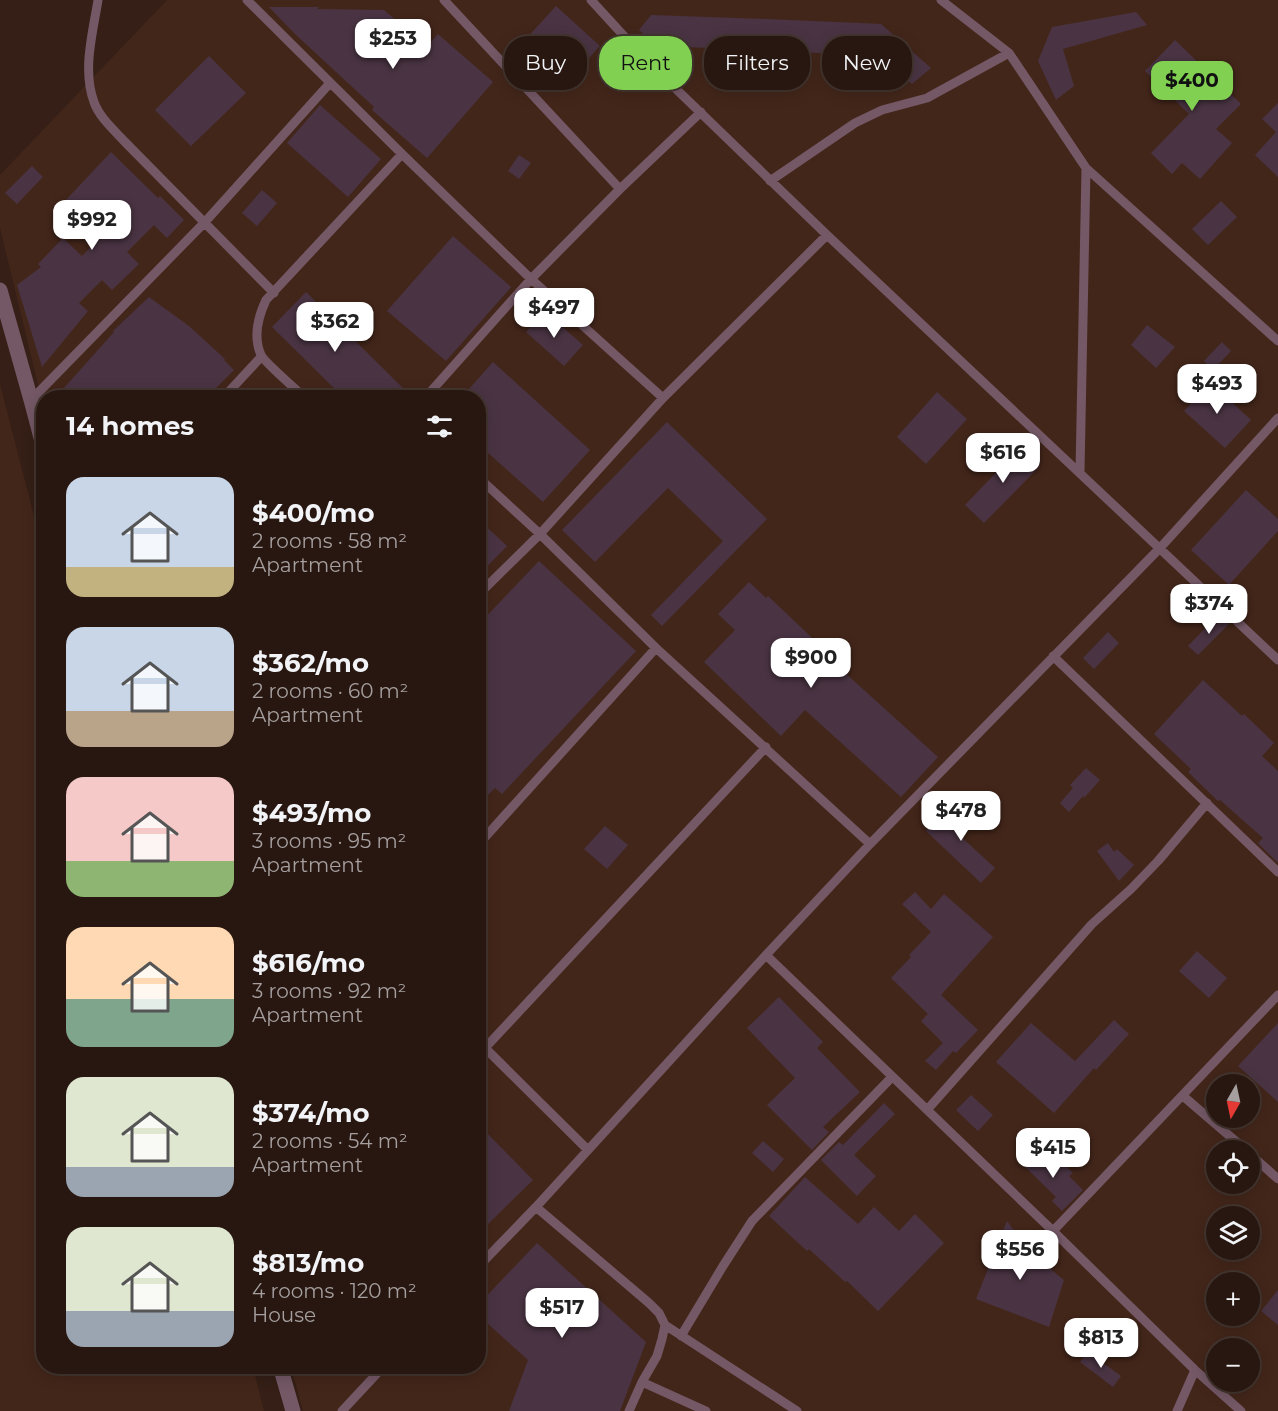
<!DOCTYPE html>
<meta charset="utf-8">
<style>
:root{--surface:#281710;--page:#302019;--text:#f1f3f6;--muted:#a59f9f;--line:#443630;--accent:#81d051}
body{margin:0;font-family:Montserrat,sans-serif;background:var(--page);color:var(--text);height:100vh;display:flex;flex-direction:column;font-size:22px;white-space:nowrap}
*{box-sizing:border-box;margin:0}
p{font-size:20px;color:var(--muted)}
.icon{flex:none;width:33px;height:33px;fill:none;stroke:currentColor;stroke-width:2;stroke-linecap:round;stroke-linejoin:round}
.map{position:relative;flex:1;overflow:hidden}
.sheet{position:absolute;left:36px;top:390px;width:450px;height:984px;display:flex;flex-direction:column;background:var(--surface);border-radius:24px;box-shadow:0 3px 15px #0003,0 0 0 2px var(--line)}
.sheet>*{flex:none}
.top-card{position:absolute;left:504px;top:36px;width:570px;height:54px;display:flex;gap:12px}
.needle{width:39px;rotate:189deg}
.fabs{position:absolute;left:1206px;top:1074px;display:grid;gap:12px}
.fabs a{display:grid;place-items:center;width:54px;height:54px;border-radius:50%;background:var(--surface);box-shadow:0 3px 15px #0003,0 0 0 2px var(--line);font-size:30px}
.price{position:absolute;translate:-50% -51px;padding:0 14px;border-radius:12px;background:#fff;color:#222;font-size:20px;line-height:39px;filter:drop-shadow(0 2px 3px #0008)}
.price::after{content:'';position:absolute;left:50%;top:36px;width:18px;height:14px;margin-left:-9px;background:inherit;clip-path:polygon(0 0,100% 0,50% 100%)}
.price.selected{background:var(--accent);color:#111}
ul{padding:0;list-style:none}
li{display:flex;align-items:center;gap:18px;height:150px;padding:0 30px}
li span{display:grid;place-items:center;flex:none;width:168px;height:120px;border-radius:18px;color:#555}
li>.icon{margin-inline-start:auto}
span .icon{width:72px;height:72px;fill:#fffc;stroke-width:1}
li b{font-size:26px}
h2{display:flex;justify-content:space-between;align-items:center;height:72px;padding:0 30px;font-size:26px}
.chip{padding:0 21px;border-radius:24px;background:var(--surface);box-shadow:0 3px 15px #0003,0 0 0 2px var(--line);font-size:21px;line-height:54px}
.chip.selected{background:var(--accent);color:#111}
.map>svg:first-child{display:block}
.built{fill:#43261a;fill-rule:evenodd}
.building{fill:#4a3443}
.lines{fill:none;stroke-linecap:round;stroke-linejoin:round}
.service{stroke:#745866;stroke-width:9}
.minor{stroke:#745866;stroke-width:15}
</style>
<div class="map">
<svg width="1278" height="1411" viewBox="0 0 1278 1411">
<rect width="100%" height="100%" fill="#351f16"/>
<path class="built" d="M167 0H1278V1411H303L291 1367 478 1366V398H44L43 405 0 228V175ZM1216 1084H1250V1118H1216ZM1216 1150H1250V1184H1216ZM1216 1216H1250V1250H1216ZM1216 1282H1250V1316H1216ZM1216 1348H1250V1382H1216Z
M0 384 43 551 44 1366 253 1367 264 1411H0Z"/>
<path class="building" d="M556 6 600 46 568 81 524 41Z
M269 7H319L317 9 384 10 427 46 438 34 493 82 427 158 372 110 374 107 295 34Z
M1136 12 1147 25 1063 49 1074 86 1056 100 1038 61 1052 27Z
M651 15 767 19 881 24 931 68 912 84 875 56 763 50 657 46 639 30Z
M1175 40 1241 104 1216 129 1232 143 1200 179 1182 163 1172 174 1151 153 1189 114 1145 71Z
M209 56 246 93 191 146 155 110Z
M1278 103V177L1255 155 1276 132 1262 119Z
M320 105 381 159 348 197 287 143Z
M111 152 158 198 160 196 184 220 167 238 154 225 127 252 139 264 112 290 102 280 79 303 88 311 42 367 17 285 41 267 38 264 63 238 82 256 100 237 64 202Z
M519 155 531 163 519 179 508 171Z
M32 166 43 177 17 204 5 193Z
M262 190 277 203 257 226 242 213Z
M1221 201 1237 217 1208 245 1192 229Z
M453 236 511 287 446 361 387 311Z
M306 292 413 398H344L272 327Z
M149 297 189 326 225 359 224 360 234 370 208 396 199 388 190 398H55L114 332 113 331Z
M544 311 583 345 564 366 526 332Z
M1147 325 1175 347 1156 368 1131 345Z
M1222 342 1231 351 1213 370 1204 361Z
M493 362 590 450 543 502 478 444V398H461Z
M1210 382 1251 420 1225 448 1184 411Z
M937 392 967 419 926 464 897 437Z
M667 422 767 519 662 626 651 615 723 541 668 488 595 562 562 530Z
M1017 443 1040 466 984 523 965 505 1010 458 1007 454Z
M1246 490 1278 519V531L1229 585 1191 550Z
M478 519 507 546 478 576Z
M539 561 636 651 502 794 495 788 478 805V625Z
M749 582 766 598 768 596 845 669 843 671 938 757 901 797 805 710 781 736 704 662 735 630 718 614Z
M1219 614 1229 624 1198 655 1188 646Z
M1108 632 1119 643 1094 669 1083 658Z
M1203 680 1242 716 1244 714 1274 743 1262 756 1278 771V863L1258 843 1263 838 1220 800 1218 801 1188 772 1191 769 1154 734Z
M1086 768 1100 780 1084 798 1083 796 1069 812 1060 803 1073 788 1070 785Z
M970 800 981 811 957 833 995 868 981 883 926 831 940 816 947 823Z
M605 826 628 845 607 869 584 849Z
M1108 843 1114 852 1117 849 1134 865 1119 881 1097 851Z
M915 892 931 909 944 894 993 937 941 995 978 1030 956 1053 953 1051 936 1070 925 1061 943 1043 921 1021 928 1014 891 978 911 957 909 955 931 932 902 904Z
M1197 951 1227 978 1209 998 1179 971Z
M779 997 823 1042 817 1048 860 1092 823 1127 829 1132 812 1150 767 1105 795 1078 747 1028Z
M1114 1020 1129 1034 1096 1070 1094 1068 1054 1113 996 1062 1031 1023 1075 1061Z
M1278 1023V1102L1238 1066Z
M971 1095 993 1115 978 1131 956 1110Z
M884 1103 895 1114 854 1155 876 1176 857 1196 821 1160 839 1142 843 1145Z
M478 1124 533 1180 478 1234Z
M763 1141 784 1159 773 1172 752 1153Z
M1033 1149 1048 1167 1057 1158 1073 1173 1069 1176 1083 1190 1062 1211 1052 1201 1056 1197 1019 1161Z
M805 1177 858 1224 874 1207 899 1231 915 1214 944 1243 878 1311 847 1281 845 1282 809 1249 807 1251 769 1216Z
M1007 1221 1033 1255 1064 1280 1049 1327 976 1299Z
M537 1243 646 1342 620 1411H509L528 1360 478 1315V1305Z
M1278 1290V1325L1261 1311Z
M1088 1352 1121 1376 1113 1387 1080 1362Z"/>
<g class="lines">
<path class="service" d="M98 0C93 32 82 70 94 102 99 117 114 130 125 142L274 293
M247 0 402 154 531 279 663 398
M444 0 620 189
M591 0 645 59 827 235 1278 660
M941 0 1009 53 1086 168 1278 341
M770 181 855 123 882 110 927 98 1009 53
M223 398 261 357
M305 398C297 390 264 362 261 355 253 337 258 317 266 300L402 154
M425 398 531 279 620 189 701 112
M31 400 205 222 330 83
M1080 472 1086 168
M478 477 540 534 656 648 870 844
M478 595 540 534 663 398 827 235
M1053 656 1278 872
M478 845 656 648
M766 955 1053 1231 1195 1370 1241 1411
M478 1041 588 1150
M485 1048 766 747
M1183 1096 1246 1150
M927 1110 1092 924 1131 889 1158 861 1207 803
M1250 1154 1278 1179
M536 1207 649 1303 659 1313 665 1325 662 1339 657 1356 642 1382 629 1411
M1053 1231 1278 995
M478 1267 536 1207 766 955 870 844 1160 548 1278 418
M665 1325 797 1411
M681 1336 723 1266 752 1221 892 1077
M642 1382 706 1411
M342 1411 384 1366
M1177 1411 1195 1370"/>
<path class="minor" d="M0 290 31 400 44 449
M280 1366 293 1411"/>
</g>
</svg>
<div class="fabs">
<a><svg class="needle" viewBox="-14 -14 28 28"><path d="M0-13l5 13h-10z" fill="#e53935"/><path d="M0 13l5-13h-10z" fill="#a59f9f"/></svg></a>
<a><svg class="icon" aria-label="locate" viewBox="0 0 24 24"><circle cx="12" cy="12" r="6"/><path d="M12 2v4M12 18v4M2 12h4M18 12h4"/></svg></a>
<a><svg class="icon" aria-label="layers" viewBox="0 0 24 24"><path d="M12 4l9 5-9 5-9-5zM3 14l9 5 9-5"/></svg></a>
<a>+</a>
<a>−</a>
</div>
<b class="price" style="left:393px;top:70px">$253</b>
<b class="price selected" style="left:1192px;top:112px">$400</b>
<b class="price" style="left:92px;top:251px">$992</b>
<b class="price" style="left:554px;top:339px">$497</b>
<b class="price" style="left:335px;top:353px">$362</b>
<b class="price" style="left:1217px;top:415px">$493</b>
<b class="price" style="left:1003px;top:484px">$616</b>
<b class="price" style="left:1209px;top:635px">$374</b>
<b class="price" style="left:811px;top:689px">$900</b>
<b class="price" style="left:961px;top:842px">$478</b>
<b class="price" style="left:1053px;top:1179px">$415</b>
<b class="price" style="left:1020px;top:1281px">$556</b>
<b class="price" style="left:562px;top:1339px">$517</b>
<b class="price" style="left:1101px;top:1369px">$813</b>
<div class="top-card">
<a class="chip">Buy</a>
<a class="chip selected">Rent</a>
<a class="chip">Filters</a>
<a class="chip">New</a>
</div>
<section class="sheet">
<h2>14 homes<svg class="icon" aria-label="filters" viewBox="0 0 24 24"><path d="M4 7h16M4 17h16"/><circle cx="9" cy="7" r="2"/><circle cx="15" cy="17" r="2"/></svg></h2>
<ul>
<li><span style="background:linear-gradient(#c9d6e8 75%,#c2b280 0)"><svg class="icon" aria-label="home" viewBox="0 0 24 24"><path d="M3 11l9-7 9 7M6 9v11h12V9"/></svg></span><div><b>$400/mo</b><p>2 rooms · 58 m²</p><p>Apartment</p></div></li>
<li><span style="background:linear-gradient(#c9d6e8 70%,#b9a48a 0)"><svg class="icon" aria-label="home" viewBox="0 0 24 24"><path d="M3 11l9-7 9 7M6 9v11h12V9"/></svg></span><div><b>$362/mo</b><p>2 rooms · 60 m²</p><p>Apartment</p></div></li>
<li><span style="background:linear-gradient(#f6c9c9 70%,#8fb573 0)"><svg class="icon" aria-label="home" viewBox="0 0 24 24"><path d="M3 11l9-7 9 7M6 9v11h12V9"/></svg></span><div><b>$493/mo</b><p>3 rooms · 95 m²</p><p>Apartment</p></div></li>
<li><span style="background:linear-gradient(#ffd9b3 60%,#7fa58c 0)"><svg class="icon" aria-label="home" viewBox="0 0 24 24"><path d="M3 11l9-7 9 7M6 9v11h12V9"/></svg></span><div><b>$616/mo</b><p>3 rooms · 92 m²</p><p>Apartment</p></div></li>
<li><span style="background:linear-gradient(#dfe7d0 75%,#9aa5b1 0)"><svg class="icon" aria-label="home" viewBox="0 0 24 24"><path d="M3 11l9-7 9 7M6 9v11h12V9"/></svg></span><div><b>$374/mo</b><p>2 rooms · 54 m²</p><p>Apartment</p></div></li>
<li><span style="background:linear-gradient(#dfe7d0 70%,#9aa5b1 0)"><svg class="icon" aria-label="home" viewBox="0 0 24 24"><path d="M3 11l9-7 9 7M6 9v11h12V9"/></svg></span><div><b>$813/mo</b><p>4 rooms · 120 m²</p><p>House</p></div></li>
</ul>
</section>
</div>
